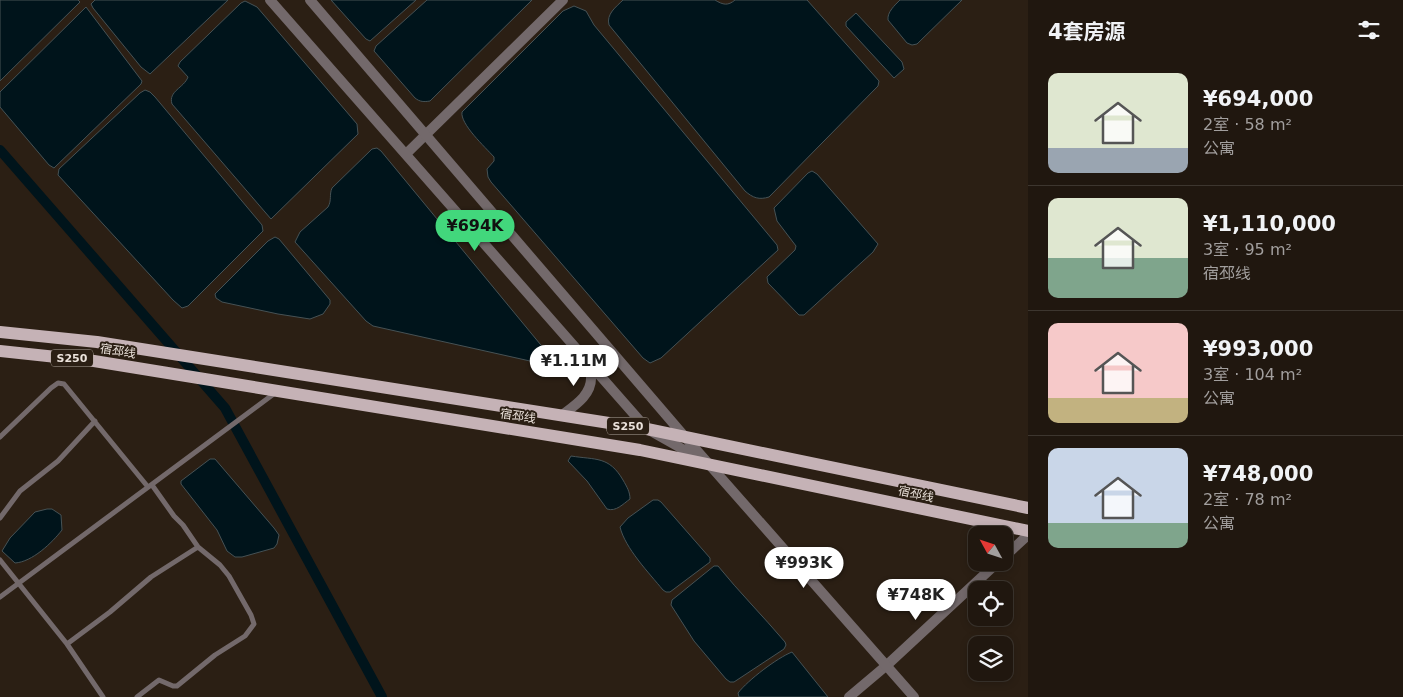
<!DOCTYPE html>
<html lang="zh">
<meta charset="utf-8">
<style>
:root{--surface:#20170f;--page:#2d241d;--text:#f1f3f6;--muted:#a29f9e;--line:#3d362f;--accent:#42d77c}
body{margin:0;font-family:"DejaVu Sans","Noto Sans SC",sans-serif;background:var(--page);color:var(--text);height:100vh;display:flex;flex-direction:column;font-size:19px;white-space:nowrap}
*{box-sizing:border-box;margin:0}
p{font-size:16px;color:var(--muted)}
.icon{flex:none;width:28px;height:28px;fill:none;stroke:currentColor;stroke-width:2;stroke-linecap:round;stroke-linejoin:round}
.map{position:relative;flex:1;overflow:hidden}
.panel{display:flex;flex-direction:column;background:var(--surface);width:375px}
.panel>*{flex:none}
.needle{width:32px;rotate:310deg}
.buttons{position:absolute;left:968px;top:526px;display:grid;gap:10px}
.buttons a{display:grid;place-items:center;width:45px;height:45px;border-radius:10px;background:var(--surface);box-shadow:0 2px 8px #0003,0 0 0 1px var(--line);font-size:25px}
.price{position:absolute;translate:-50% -42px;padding:0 11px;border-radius:18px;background:#fff;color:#222;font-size:16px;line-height:32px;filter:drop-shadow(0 1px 2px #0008)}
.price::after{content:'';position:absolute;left:50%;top:30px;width:15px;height:11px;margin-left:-8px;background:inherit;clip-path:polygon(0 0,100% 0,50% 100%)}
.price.selected{background:var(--accent);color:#111}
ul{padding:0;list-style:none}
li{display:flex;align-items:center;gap:15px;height:125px;padding:0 20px}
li+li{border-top:1px solid var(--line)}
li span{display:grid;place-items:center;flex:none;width:140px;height:100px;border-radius:10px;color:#555}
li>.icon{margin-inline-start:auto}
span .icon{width:60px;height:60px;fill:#fffc;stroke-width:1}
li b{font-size:21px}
h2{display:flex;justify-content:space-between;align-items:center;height:60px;padding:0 20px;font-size:21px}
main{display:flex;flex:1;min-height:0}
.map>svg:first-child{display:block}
.water{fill:#00141b;stroke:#465255}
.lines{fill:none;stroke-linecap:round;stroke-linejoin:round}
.canal{stroke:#00141b;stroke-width:10}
.service{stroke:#73696b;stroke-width:5}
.minor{stroke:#73696b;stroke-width:10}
.tertiary{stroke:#73696b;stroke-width:10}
.primary{stroke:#c5b2b6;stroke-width:12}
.labels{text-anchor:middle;stroke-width:4;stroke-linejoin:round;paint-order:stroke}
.shield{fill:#2b1f14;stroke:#b1a89f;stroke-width:1}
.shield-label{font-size:11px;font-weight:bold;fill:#ebe2db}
.street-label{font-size:12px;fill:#ebe2db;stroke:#2b1f14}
</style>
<main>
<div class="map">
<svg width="1028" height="697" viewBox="0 0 1028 697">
<rect width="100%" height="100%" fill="#2b1f14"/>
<path class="water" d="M0 0H78L80 2 0 81Z
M95 0H228L150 74 141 67 93 8 91 4Z
M331 0H416L370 41 366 39Z
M427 0H532L430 101C424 102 420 102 415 98L374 51 376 46Z
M623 0H715C723 5 728 6 735 0H807L879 81 878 86 769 197C759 200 753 198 745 191L609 25C606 14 616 7 623 0Z
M900 0H962L917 44 912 45 907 43 888 20C887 12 895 5 900 0Z
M245 1 257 7 357 124 358 134 271 219 172 104C168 91 184 88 188 77L178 66 180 62 241 3Z
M574 6 586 11 594 25 777 245 778 250 661 358 650 363 643 358 491 182 488 177 487 169 494 161V157C485 147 460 124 462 112L563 11Z
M86 7 142 81 141 84 54 168 49 165 0 107V92Z
M856 13 902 62 904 69 894 78 846 26V22Z
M145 90 150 92 155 97 262 225 263 231 188 306 182 308 173 300 58 175 59 169 140 93Z
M377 148 381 151 545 350 541 356 530 361 373 326 366 321 295 242 300 232 328 207C332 200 329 195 332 188L372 149Z
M812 171 817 174 878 244 873 252 804 315H799L768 283 767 277 795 250 796 246 777 221 774 208 808 173Z
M275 237 279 239 330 300V304L323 314 310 319 278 314 222 302 216 298 215 294 268 241Z
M571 456C596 460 609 456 623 480 627 487 630 492 630 499 623 504 616 512 607 509L587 481 568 461Z
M210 459H215L274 528 279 535 277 544 274 548 242 557H235L227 551 217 530 181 484V481Z
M653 500H658L661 502 710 558V562L670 592H666L663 590C649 573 625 548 620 527L628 518Z
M47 509H52L61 515 62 530C52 543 32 562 15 563L2 551 10 538 35 512Z
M714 566H718C739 592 763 616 785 642L786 645 784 649 734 682H730L726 679 694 641 671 605 672 600 677 596Z
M792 652 828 697H739L738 693C748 680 777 658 792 652Z"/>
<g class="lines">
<path class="canal" d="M0 150 225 408 382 697"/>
<path class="service" d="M0 437 51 388 58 383 64 384 148 487
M0 518 20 491 58 461 95 421
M0 560 67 644 103 697
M0 597 275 393
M67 644 110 612 151 577 198 547
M137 697 159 680 173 686H177L215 655 245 636 254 624 251 615 229 576 220 565 198 547 183 525 174 516 152 485"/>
<path class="minor" d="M406 154 563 0
M1004 557 1028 535
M849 697 887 665 998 562"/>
<path class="tertiary" d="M270 0 647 429 702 460
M310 0 685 437 914 697
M562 415C574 406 592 395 591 377 591 372 588 366 586 361"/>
<path class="primary" d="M0 332 97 342 647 429 1028 508
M0 351 94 361 640 450 1028 531"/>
</g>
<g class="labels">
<g class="shield">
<rect x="51" y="349.5" width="42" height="17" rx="4"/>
<rect x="607" y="417.5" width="42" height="17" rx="4"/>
</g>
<g class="shield-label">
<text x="72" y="362">S250</text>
<text x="628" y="430">S250</text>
</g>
<g class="street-label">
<text transform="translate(118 351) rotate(9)" y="4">宿邳线</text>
<text transform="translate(518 416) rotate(9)" y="4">宿邳线</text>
<text transform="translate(916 494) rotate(12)" y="4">宿邳线</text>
</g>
</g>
</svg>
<div class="buttons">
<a><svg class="needle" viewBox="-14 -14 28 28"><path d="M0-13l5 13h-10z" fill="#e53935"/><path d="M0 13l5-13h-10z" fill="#a29f9e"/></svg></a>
<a><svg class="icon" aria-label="locate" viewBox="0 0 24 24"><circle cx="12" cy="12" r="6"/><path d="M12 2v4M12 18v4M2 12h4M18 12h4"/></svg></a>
<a><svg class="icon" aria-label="layers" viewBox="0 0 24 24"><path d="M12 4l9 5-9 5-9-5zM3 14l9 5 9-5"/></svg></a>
</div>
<b class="price selected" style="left:475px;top:252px">¥694K</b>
<b class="price" style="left:574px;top:387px">¥1.11M</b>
<b class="price" style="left:804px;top:589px">¥993K</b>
<b class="price" style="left:916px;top:621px">¥748K</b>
</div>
<section class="panel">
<h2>4套房源<svg class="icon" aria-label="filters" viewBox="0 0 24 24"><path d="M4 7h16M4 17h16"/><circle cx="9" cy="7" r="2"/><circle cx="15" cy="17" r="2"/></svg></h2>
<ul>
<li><span style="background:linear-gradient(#dfe7d0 75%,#9aa5b1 0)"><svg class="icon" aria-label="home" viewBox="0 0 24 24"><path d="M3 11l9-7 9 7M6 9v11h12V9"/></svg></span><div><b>¥694,000</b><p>2室 · 58 m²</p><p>公寓</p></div></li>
<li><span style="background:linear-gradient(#dfe7d0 60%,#7fa58c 0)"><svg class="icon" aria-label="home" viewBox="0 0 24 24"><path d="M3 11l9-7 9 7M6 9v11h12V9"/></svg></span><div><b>¥1,110,000</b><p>3室 · 95 m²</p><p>宿邳线</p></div></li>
<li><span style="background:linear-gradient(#f6c9c9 75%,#c2b280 0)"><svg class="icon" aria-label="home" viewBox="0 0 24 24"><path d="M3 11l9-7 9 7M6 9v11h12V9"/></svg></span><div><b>¥993,000</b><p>3室 · 104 m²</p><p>公寓</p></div></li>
<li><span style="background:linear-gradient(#c9d6e8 75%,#7fa58c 0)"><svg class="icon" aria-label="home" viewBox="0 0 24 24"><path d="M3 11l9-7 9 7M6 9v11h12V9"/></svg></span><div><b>¥748,000</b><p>2室 · 78 m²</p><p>公寓</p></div></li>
</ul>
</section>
</main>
